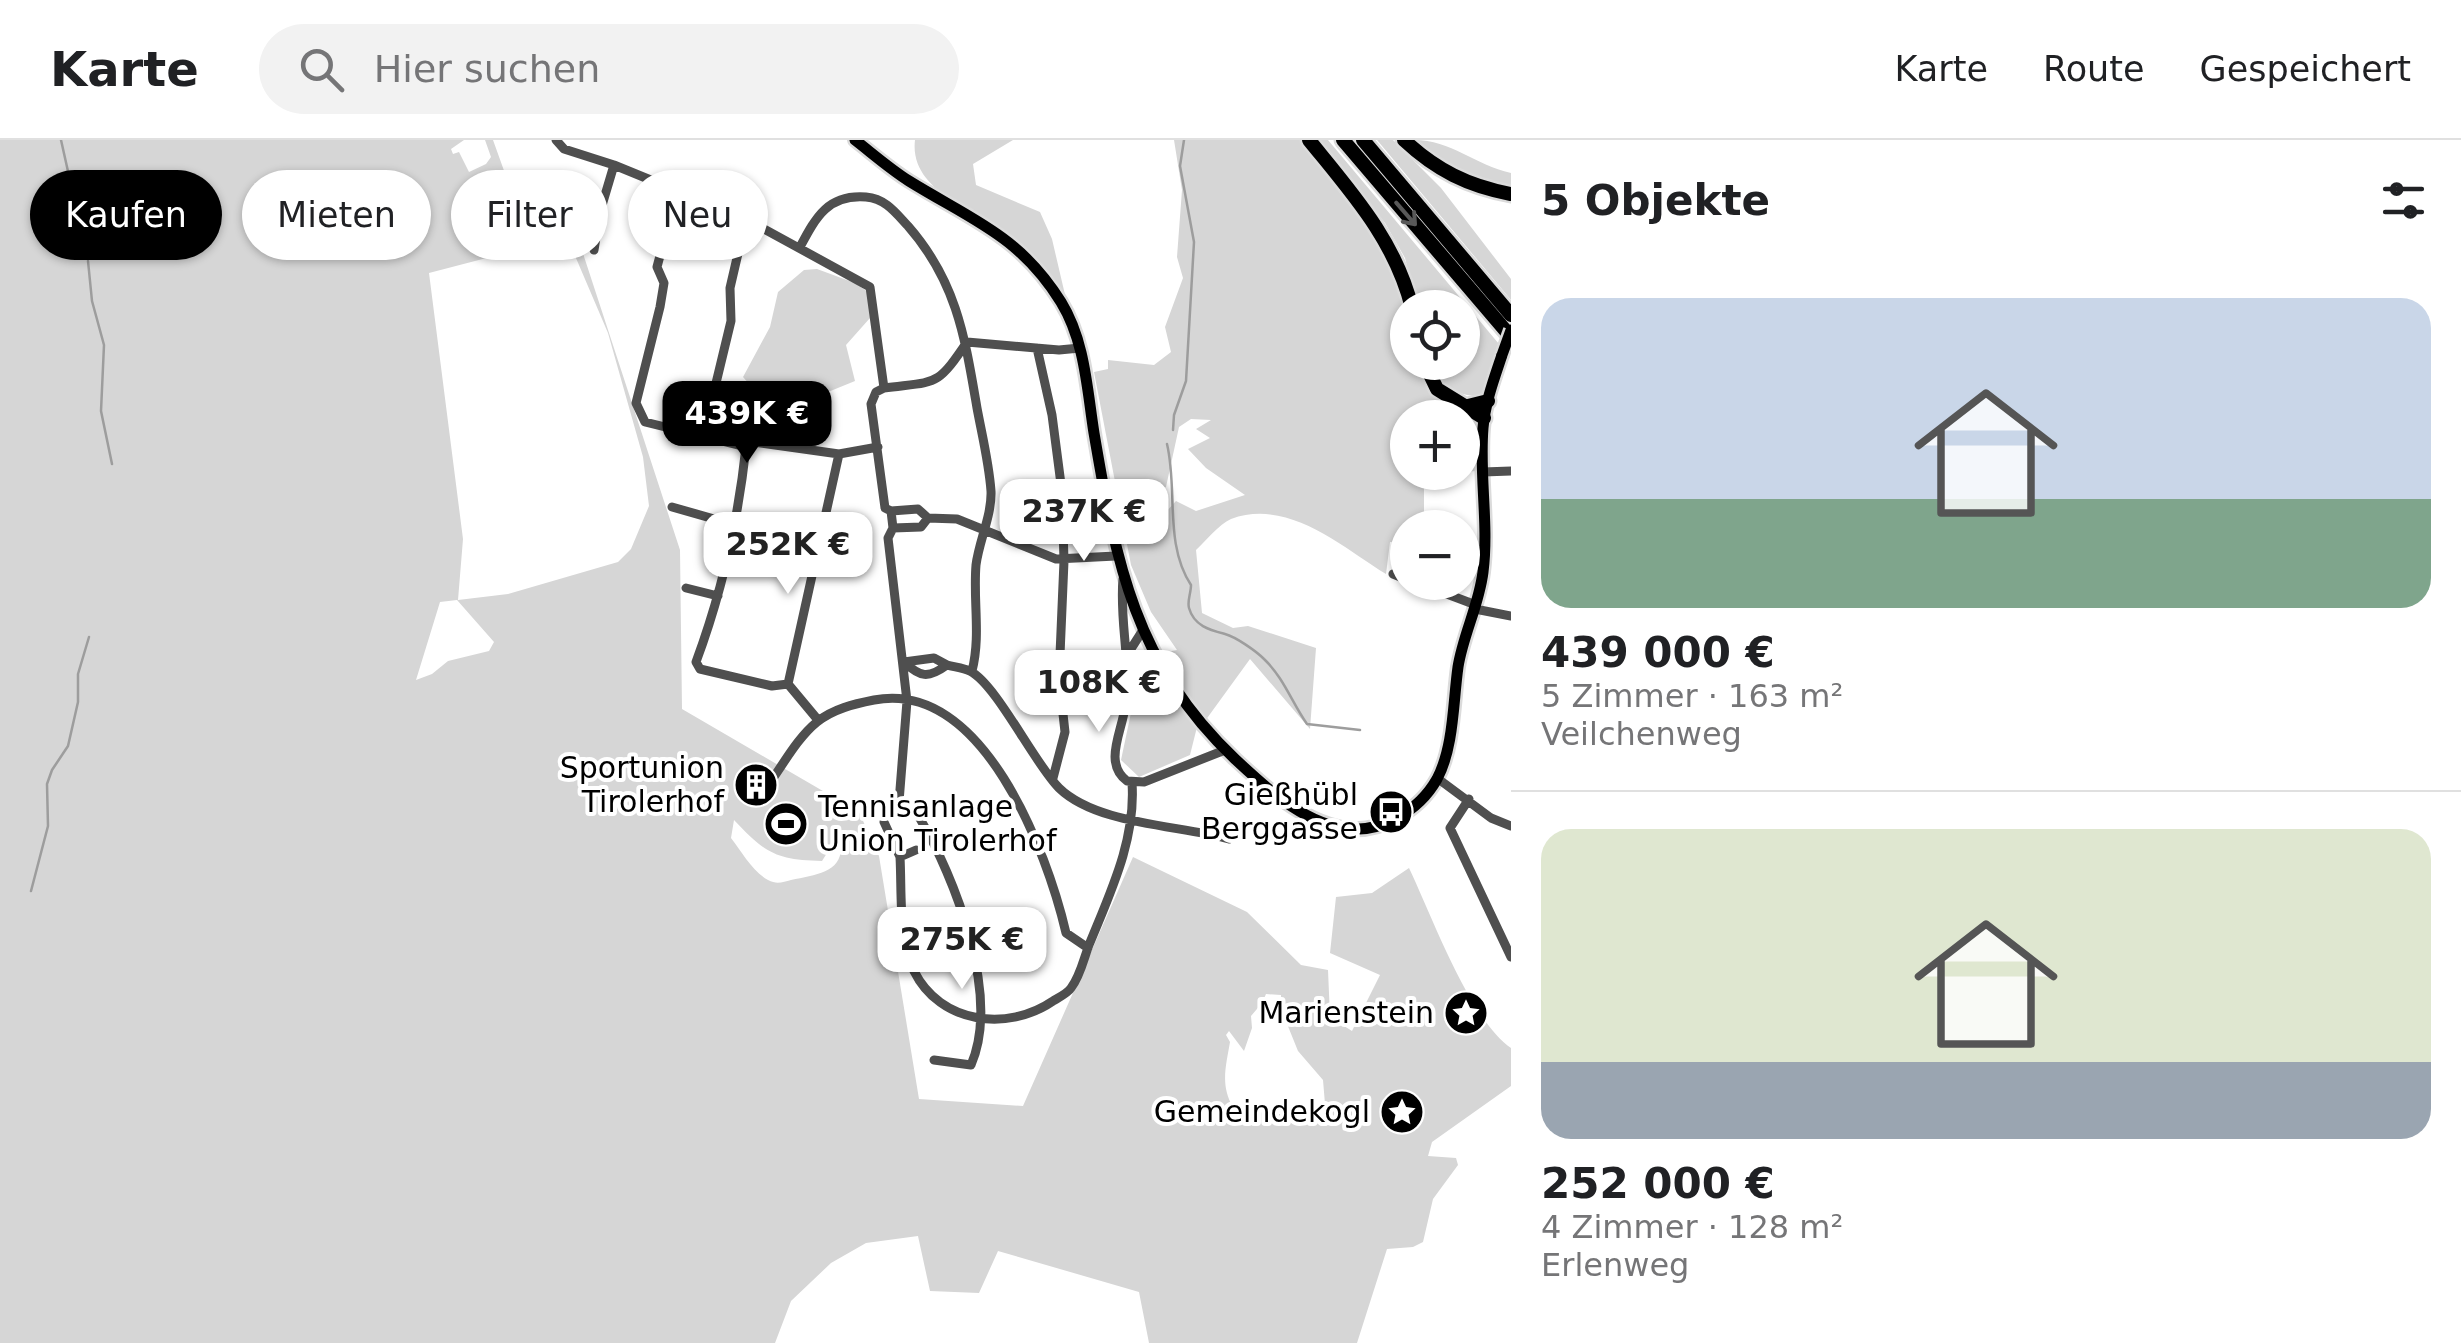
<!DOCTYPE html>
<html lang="de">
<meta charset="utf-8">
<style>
:root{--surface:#fff;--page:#f2f2f2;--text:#202124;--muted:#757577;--line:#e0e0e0;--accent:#000}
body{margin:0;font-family:"DejaVu Sans",sans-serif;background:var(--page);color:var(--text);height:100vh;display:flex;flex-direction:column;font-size:38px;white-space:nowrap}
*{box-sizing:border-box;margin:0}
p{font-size:32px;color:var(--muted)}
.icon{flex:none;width:55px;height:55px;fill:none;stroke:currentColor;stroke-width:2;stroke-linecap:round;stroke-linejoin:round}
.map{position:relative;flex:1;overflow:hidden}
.side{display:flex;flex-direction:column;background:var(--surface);width:950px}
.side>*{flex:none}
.top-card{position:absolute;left:30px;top:30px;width:950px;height:90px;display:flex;gap:20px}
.fabs{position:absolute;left:1390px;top:150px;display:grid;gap:20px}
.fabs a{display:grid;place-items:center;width:90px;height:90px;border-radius:50%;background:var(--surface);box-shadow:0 2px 8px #0004;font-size:50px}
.price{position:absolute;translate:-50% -85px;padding:0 22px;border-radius:20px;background:#fff;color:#222;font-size:32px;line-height:65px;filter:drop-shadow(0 2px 5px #0008)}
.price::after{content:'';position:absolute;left:50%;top:60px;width:30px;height:22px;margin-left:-15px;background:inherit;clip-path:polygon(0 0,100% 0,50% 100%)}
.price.on{background:var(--accent);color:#fff}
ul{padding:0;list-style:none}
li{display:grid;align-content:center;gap:20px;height:530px;padding:0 30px}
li+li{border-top:2px solid var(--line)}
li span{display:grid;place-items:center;height:310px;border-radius:30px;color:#555}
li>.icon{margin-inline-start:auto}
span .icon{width:180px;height:180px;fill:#fffc;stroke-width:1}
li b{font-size:42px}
h2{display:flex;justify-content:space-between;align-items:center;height:120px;padding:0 30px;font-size:42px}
.pill{padding:0 35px;border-radius:45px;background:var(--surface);box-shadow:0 2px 8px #0004;font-size:35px;line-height:90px}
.pill.on{background:var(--accent);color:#fff}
header{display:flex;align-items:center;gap:60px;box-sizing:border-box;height:140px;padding:0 50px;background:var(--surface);border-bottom:2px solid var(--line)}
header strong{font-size:48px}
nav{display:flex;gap:55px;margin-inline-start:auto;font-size:35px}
.search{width:700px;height:90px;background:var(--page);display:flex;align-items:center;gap:25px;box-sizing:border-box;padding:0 35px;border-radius:55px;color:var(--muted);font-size:38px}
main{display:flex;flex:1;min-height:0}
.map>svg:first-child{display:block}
.green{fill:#d6d6d6;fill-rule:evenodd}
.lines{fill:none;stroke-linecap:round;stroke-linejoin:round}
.stream{stroke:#9d9d9d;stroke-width:2.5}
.major-casing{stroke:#dbdbdb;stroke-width:16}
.highway-casing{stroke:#dbdbdb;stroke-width:19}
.minor{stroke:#4f4f4f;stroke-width:9}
.major{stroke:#000;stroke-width:11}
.highway{stroke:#000;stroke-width:14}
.major-bridge-casing{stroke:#dbdbdb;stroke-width:16;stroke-linecap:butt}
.major-bridge{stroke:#000;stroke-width:11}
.oneway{stroke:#595959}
.labels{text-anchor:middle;stroke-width:8;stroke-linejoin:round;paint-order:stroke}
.poi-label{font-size:30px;fill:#000;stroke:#fff;text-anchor:end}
</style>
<header>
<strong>Karte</strong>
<div class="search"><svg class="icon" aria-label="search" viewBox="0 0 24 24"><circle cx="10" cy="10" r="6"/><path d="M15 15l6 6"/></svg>Hier suchen</div>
<nav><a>Karte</a><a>Route</a><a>Gespeichert</a></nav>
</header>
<main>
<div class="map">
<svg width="1511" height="1203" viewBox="0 0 1511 1203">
<rect width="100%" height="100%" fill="#fff"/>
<path class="green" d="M0 0H464L451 9 453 14 459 12 469 32 486 24 491 17 485 0H493L507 39 519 48 558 37 680 410 682 569 859 672 879 716 919 959 1023 966 1133 717 1247 772 1301 825 1328 830 1330 877 1352 891 1380 835 1330 813 1336 757 1372 753 1409 728C1432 776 1469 879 1511 908V946L1432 1002 1428 1016 1456 1018 1458 1025 1433 1059 1423 1102 1413 1107 1387 1109 1357 1203H1149L1139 1152 998 1111 979 1153 930 1151 918 1096 866 1103 831 1123 791 1161 775 1203H0ZM567 97 608 193 643 317 649 366 631 409 618 422 508 454 458 460 463 399 429 133ZM457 460 494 502 489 511 448 521 432 534 416 540 440 462ZM734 680C765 713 776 720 822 721L839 694C849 732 819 734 791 740 783 742 777 745 768 740 752 731 742 712 731 698ZM1266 854 1281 855V869L1298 911 1323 940 1325 964 1310 974H1270L1233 967C1220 945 1226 926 1230 902L1226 895 1229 891 1244 911 1252 888 1251 876 1262 863Z
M915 0H1013L973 24 976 45 1040 72 1052 99 1066 159C1053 143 1042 123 1027 109 994 76 908 57 915 0Z
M1174 0H1301C1363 78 1407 117 1408 222L1419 223 1477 279 1476 331 1463 332 1462 278H1408V332L1424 333V387L1408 388 1407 403 1390 402 1386 434C1341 406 1288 358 1231 379 1219 384 1206 401 1196 410L1202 473 1233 488 1248 486 1316 508 1310 589 1250 519 1205 581 1161 513 1177 510 1151 472 1131 425 1094 232 1108 229V220L1154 225 1171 212 1165 187 1183 138 1177 117 1182 50ZM1191 279 1211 280 1196 289 1210 298 1188 309 1206 328 1245 355 1196 371 1176 361 1164 374 1162 349 1166 347 1179 287Z
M1316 0H1328L1499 204 1484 256C1456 257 1442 247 1431 223L1462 222V168L1417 167 1405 118 1385 83Z
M1377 0H1393L1441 48 1511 139V160Z
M1414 0C1451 0 1475 25 1511 33V46C1474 43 1442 24 1414 0Z
M817 129 855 143 868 152 870 178 846 205 855 241 828 252 768 265 743 237 770 187 778 152 804 130Z
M1143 516 1154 523 1197 587 1190 615 1139 637 1121 620Z"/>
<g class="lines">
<path class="stream" d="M61 0 86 112
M88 121 92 161 104 205 101 271 112 324
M1173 290 1174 275 1186 241 1194 102 1180 26 1184 0
M1167 304C1178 350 1164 404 1191 445 1191 453 1187 461 1189 468 1194 486 1210 490 1225 494 1236 497 1256 511 1264 519 1284 538 1292 563 1307 584L1360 590
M31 751 48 686 47 644 52 630 68 606 78 562V534L89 497"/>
<defs>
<path id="major" d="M855 0C873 14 890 29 909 41 972 80 1019 95 1061 162 1085 201 1087 249 1094 293 1116 423 1135 524 1235 619 1266 648 1300 680 1342 688 1379 695 1419 671 1437 639 1454 607 1453 562 1458 527 1463 495 1479 465 1483 432 1489 384 1479 336 1483 288 1485 263 1494 239 1502 215"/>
<path id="highway" d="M1309 0C1352 53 1395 100 1412 168
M1343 0 1511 197
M1363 0 1511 175
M1404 0C1436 30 1468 46 1511 54
M1424 222 1437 249 1484 278
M1468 266 1488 261"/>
</defs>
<use href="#major" class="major-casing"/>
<use href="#highway" class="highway-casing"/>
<path class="minor" d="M556 0 564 9 614 25 746 79 870 147 884 248
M677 52 657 127 664 143 660 167 636 263 645 282 746 307 754 302 839 314 878 307
M800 107C816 77 828 54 866 57 886 59 895 72 908 86 957 142 965 198 977 268 982 295 989 323 991 351 992 375 979 401 976 425 973 461 981 496 972 531
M594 110 600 72 614 25
M1037 208 1052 275 1062 352 1064 421 1059 538 1065 592 1053 638
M884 248 876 252 871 264 885 368 891 371 893 388 888 398 907 561 899 662 910 667 919 677C955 737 1001 856 971 925L934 920
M884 248C937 241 936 248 967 202L1059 210 1080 208
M703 297 731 181 730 148 746 79
M746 307C738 381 722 452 696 522L700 529 772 546 788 544
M1483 332 1511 331
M672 367 735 385
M891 371 918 369 928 378
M893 388 921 387 928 378 957 379 1056 419 1116 416
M1393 434 1408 440
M1123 439C1119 482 1132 524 1125 567 1122 592 1103 623 1127 641L1144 642 1225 610
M1415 442 1476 465
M686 448 718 456
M1475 469 1511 476
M1127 515 1143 490
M904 522C920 537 928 539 947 525 954 527 963 528 970 531 997 545 1034 623 1059 648 1097 685 1180 685 1229 699
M904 522 934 518 947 525
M818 580 788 544 839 314
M1437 638 1491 678 1511 686
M766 648C782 627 796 599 817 582 833 569 854 564 874 560 983 539 1047 712 1066 793L1088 808
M1469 659 1450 688 1511 817
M884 682 900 717
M916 710 900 717C902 753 898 797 914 831 940 884 1008 892 1053 861 1058 858 1068 853 1071 848 1080 837 1084 818 1089 805 1110 753 1136 700 1132 643"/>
<use href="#major" class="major"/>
<use href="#highway" class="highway"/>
<defs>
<path id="major-bridge" d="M1502 215 1511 190"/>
</defs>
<use href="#major-bridge" class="major-bridge-casing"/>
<use href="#major-bridge" class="major-bridge"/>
</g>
<defs><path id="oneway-shaft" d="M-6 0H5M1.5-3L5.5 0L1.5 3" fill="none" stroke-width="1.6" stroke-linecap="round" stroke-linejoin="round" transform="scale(2.5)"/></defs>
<use class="oneway" href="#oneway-shaft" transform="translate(1406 74) rotate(49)"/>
<defs>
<symbol id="building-disc" viewBox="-11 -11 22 22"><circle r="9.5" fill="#000" stroke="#fff"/><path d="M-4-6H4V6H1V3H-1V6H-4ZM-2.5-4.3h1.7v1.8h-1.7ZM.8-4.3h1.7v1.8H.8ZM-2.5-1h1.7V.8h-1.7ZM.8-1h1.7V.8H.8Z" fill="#fff"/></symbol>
<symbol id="bus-disc" viewBox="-11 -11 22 22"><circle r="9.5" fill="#000" stroke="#fff"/><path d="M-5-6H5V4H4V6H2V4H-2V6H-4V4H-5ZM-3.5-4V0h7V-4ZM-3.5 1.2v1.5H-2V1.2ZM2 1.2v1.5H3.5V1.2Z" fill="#fff"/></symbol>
<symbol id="stadium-disc" viewBox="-11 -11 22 22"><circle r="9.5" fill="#000" stroke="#fff"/><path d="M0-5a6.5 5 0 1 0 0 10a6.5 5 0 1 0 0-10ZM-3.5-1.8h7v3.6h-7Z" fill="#fff"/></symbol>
<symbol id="sight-disc" viewBox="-11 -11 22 22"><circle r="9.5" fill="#000" stroke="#fff"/><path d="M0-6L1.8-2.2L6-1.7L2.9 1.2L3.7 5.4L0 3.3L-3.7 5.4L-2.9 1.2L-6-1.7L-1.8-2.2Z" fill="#fff"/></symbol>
</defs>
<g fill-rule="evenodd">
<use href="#building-disc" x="731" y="620" width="50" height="50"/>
<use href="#bus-disc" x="1366" y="647" width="50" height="50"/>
<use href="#stadium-disc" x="761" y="659" width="50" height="50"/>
<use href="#sight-disc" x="1441" y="848" width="50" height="50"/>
<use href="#sight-disc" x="1377" y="947" width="50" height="50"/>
</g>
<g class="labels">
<g class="poi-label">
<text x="724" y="638">Sportunion<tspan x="724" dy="34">Tirolerhof</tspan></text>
<text x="1358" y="665">Gießhübl<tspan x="1358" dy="34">Berggasse</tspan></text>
<text x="818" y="677" text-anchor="start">Tennisanlage<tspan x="818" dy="34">Union Tirolerhof</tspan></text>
<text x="1434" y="883">Marienstein</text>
<text x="1370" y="982">Gemeindekogl</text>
</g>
</g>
</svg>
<div class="fabs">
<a><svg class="icon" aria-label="locate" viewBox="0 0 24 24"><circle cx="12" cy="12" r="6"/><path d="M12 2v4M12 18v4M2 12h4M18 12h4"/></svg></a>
<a>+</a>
<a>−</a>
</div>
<b class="price on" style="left:747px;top:326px">439K €</b>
<b class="price" style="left:1084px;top:424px">237K €</b>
<b class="price" style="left:788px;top:457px">252K €</b>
<b class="price" style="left:1099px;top:595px">108K €</b>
<b class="price" style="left:962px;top:852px">275K €</b>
<div class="top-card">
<a class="pill on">Kaufen</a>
<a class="pill">Mieten</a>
<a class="pill">Filter</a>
<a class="pill">Neu</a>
</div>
</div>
<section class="side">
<h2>5 Objekte<svg class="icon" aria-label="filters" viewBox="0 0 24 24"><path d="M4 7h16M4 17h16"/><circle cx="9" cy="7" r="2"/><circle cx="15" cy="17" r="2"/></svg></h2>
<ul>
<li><span style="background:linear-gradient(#c9d6e8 65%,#7fa58c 0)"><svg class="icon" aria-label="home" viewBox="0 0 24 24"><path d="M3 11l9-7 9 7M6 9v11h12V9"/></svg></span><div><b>439 000 €</b><p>5 Zimmer · 163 m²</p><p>Veilchenweg</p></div></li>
<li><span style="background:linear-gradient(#dfe7d0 75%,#9aa5b1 0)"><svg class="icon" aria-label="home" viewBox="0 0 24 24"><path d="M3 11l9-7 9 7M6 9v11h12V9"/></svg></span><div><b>252 000 €</b><p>4 Zimmer · 128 m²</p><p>Erlenweg</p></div></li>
</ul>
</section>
</main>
